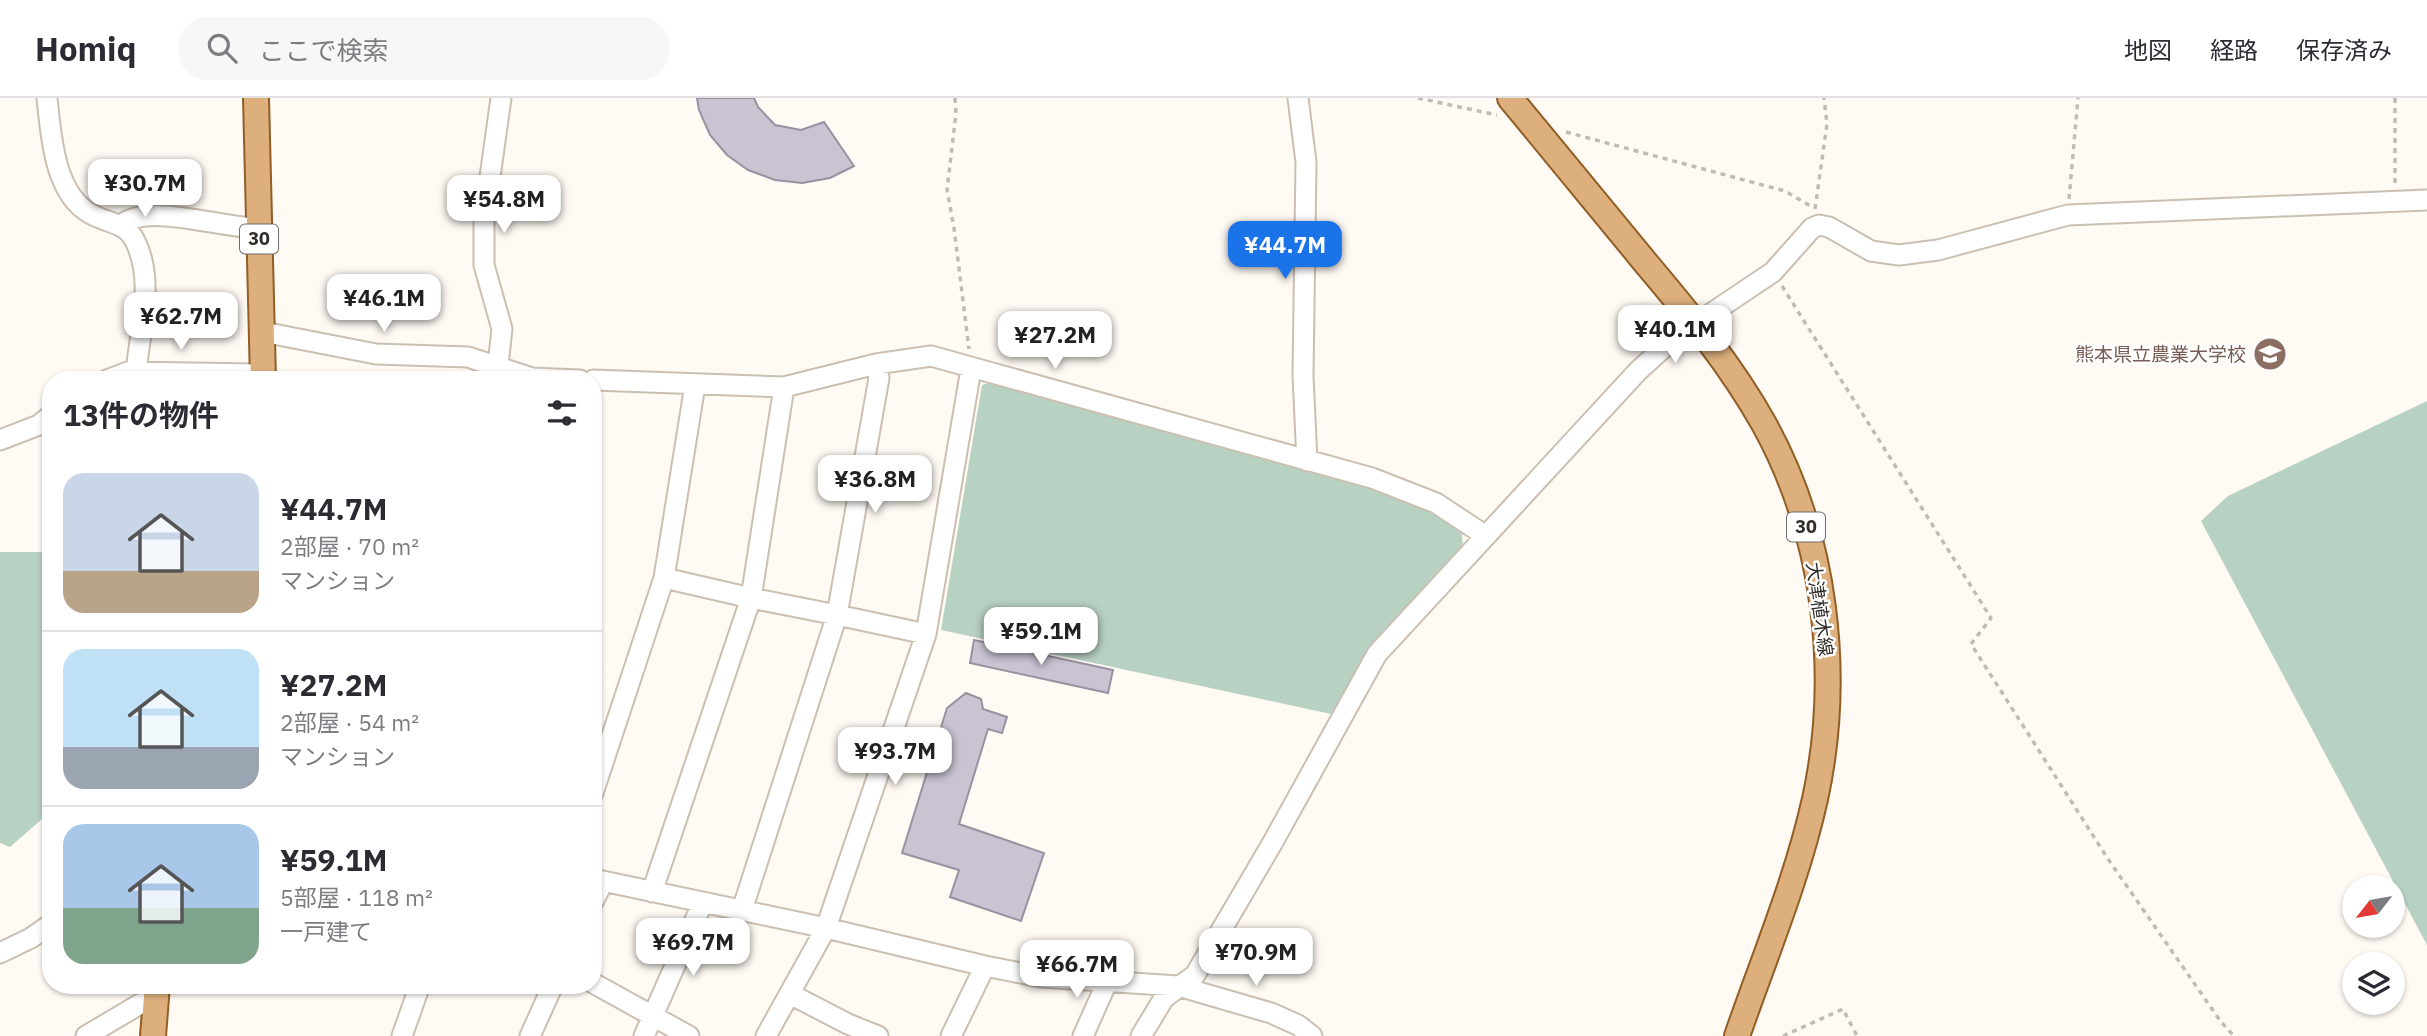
<!DOCTYPE html>
<html lang="ja">
<meta charset="utf-8">
<style>
:root{--surface:#fff;--page:#f7f7f7;--text:#2b2b33;--muted:#7c7c81;--line:#e1e1e2;--accent:#1a73e8}
body{margin:0;font-family:"IBM Plex Sans","Noto Sans JP",sans-serif;background:var(--page);color:var(--text);height:100vh;display:flex;flex-direction:column;font-size:26px;white-space:nowrap}
*{box-sizing:border-box;margin:0}
p{font-size:23px;color:var(--muted)}
.icon{flex:none;width:38px;height:38px;fill:none;stroke:currentColor;stroke-width:2;stroke-linecap:round;stroke-linejoin:round}
.map{position:relative;flex:1;overflow:hidden}
.panel{position:absolute;left:42px;top:273px;width:560px;height:623px;display:flex;flex-direction:column;background:var(--surface);border-radius:28px;box-shadow:0 2px 5px #0004}
.panel>*{flex:none}
.needle{width:46px;rotate:239deg}
.fabs{position:absolute;left:2342px;top:777px;display:grid;gap:14px}
.fabs a{display:grid;place-items:center;width:63px;height:63px;border-radius:50%;background:var(--surface);box-shadow:0 2px 5px #0004;font-size:35px}
.price{position:absolute;translate:-50% -60px;padding:0 16px;border-radius:14px;background:#fff;color:#222;font-size:23px;line-height:46px;filter:drop-shadow(0 2px 4px #0008)}
.price::after{content:'';position:absolute;left:50%;top:42px;width:21px;height:16px;margin-left:-10px;background:inherit;clip-path:polygon(0 0,100% 0,50% 100%)}
.price.selected{background:var(--accent);color:#fff}
ul{padding:0;list-style:none}
li{display:flex;align-items:center;gap:21px;height:175px;padding:0 21px}
li+li{border-top:2px solid var(--line)}
li span{display:grid;place-items:center;flex:none;width:196px;height:140px;border-radius:21px;color:#555}
li>.icon{margin-inline-start:auto}
span .icon{width:84px;height:84px;fill:#fffc;stroke-width:1}
li b{font-size:30px}
h2{display:flex;justify-content:space-between;align-items:center;height:84px;padding:0 21px;font-size:30px}
header{display:flex;align-items:center;gap:42px;box-sizing:border-box;height:98px;padding:0 35px;background:var(--surface);border-bottom:2px solid var(--line)}
header strong{font-size:33px}
nav{display:flex;gap:38px;margin-inline-start:auto;font-size:24px}
.search{width:490px;height:63px;background:var(--page);display:flex;align-items:center;gap:18px;box-sizing:border-box;padding:0 24px;border-radius:28px;color:var(--muted);font-size:26px}
.map>svg:first-child{display:block}
.green{fill:#b7d1c3}
.building{fill:#c9c3d2;stroke:#9791a0;stroke-width:2}
.lines{fill:none;stroke-linecap:round;stroke-linejoin:round}
.minor-casing{stroke:#cbbfb2;stroke-width:23}
.major-casing{stroke:#915e25;stroke-width:28}
.path{stroke:#c0bbb6;stroke-width:3.5;stroke-dasharray:5 5;stroke-linecap:butt}
.minor{stroke:#fff;stroke-width:19}
.major{stroke:#dcaf7c;stroke-width:24}
.labels{text-anchor:middle;stroke-width:5;stroke-linejoin:round;paint-order:stroke}
.shield{fill:#fff;stroke:#6f6c68;stroke-width:2}
.shield-label{font-size:18px;font-weight:bold;fill:#312d28}
.education-label{font-size:19px;fill:#785e54;stroke:#fff;text-anchor:end}
.street-label{font-size:19px;fill:#312d28;stroke:#fff}
</style>
<header>
<strong>Homiq</strong>
<div class="search"><svg class="icon" aria-label="search" viewBox="0 0 24 24"><circle cx="10" cy="10" r="6"/><path d="M15 15l6 6"/></svg>ここで検索</div>
<nav><a>地図</a><a>経路</a><a>保存済み</a></nav>
</header>
<div class="map">
<svg width="2427" height="938" viewBox="0 0 2427 938">
<rect width="100%" height="100%" fill="#fffaf4"/>
<path class="green" d="M991 284 1371 389 1433 412 1462 436 1463 453 1371 550 1331 616 941 532 982 287Z
M2427 303V847L2201 423 2228 398Z
M0 454H51V713L10 749 0 745Z"/>
<path class="building" d="M697 0H754L758 9 775 27 801 32 824 24 854 68 830 80 802 85 775 82 748 72 727 57 710 37 699 12Z
M974 542 1113 572 1108 595 970 565Z
M966 595 981 601 983 611 1007 619 1002 635 988 631 959 726 1044 755 1021 823 950 799 959 772 902 755 947 610Z"/>
<g class="lines">
<defs>
<path id="minor" d="M47 0C51 37 54 96 91 116 107 125 127 125 135 143 155 182 140 232 136 274
M1298 0 1306 64 1303 278 1307 363
M120 128C147 103 223 131 259 130
M263 234 376 256 468 259 532 280 580 282
M876 266 879 280 837 517 926 536
M498 267 502 231 484 167V122L501 0
M107 282 128 274 263 276
M593 282 784 289 876 266 931 258 1372 380 1436 405 1486 438
M0 342 39 327 51 317
M664 480 751 500 784 289
M593 695 664 480 695 287
M593 781 826 830 985 868 1041 879 1178 888 1271 915 1298 927 1312 938
M652 794 751 500 837 517 742 812
M593 804 603 784
M0 855 31 840 51 826
M593 885 689 938
M790 896 848 926 878 938
M86 938 140 906 155 902
M402 938 420 887
M530 938 553 887
M644 938 703 804
M766 938 826 830 926 536 971 271
M951 938 985 868
M1083 938 1108 882
M1141 938 1164 900 1195 877 1273 744 1377 556 1638 273 1673 241 1773 174 1812 130 1819 127 1829 129 1871 153 1899 157 1938 152 2068 117 2427 102"/>
<path id="major" d="M256 0 263 282
M1510 0C1555 55 1600 109 1645 164 1688 215 1731 267 1764 326 1826 438 1842 577 1815 701 1797 782 1764 860 1737 938
M153 938 157 887"/>
</defs>
<use href="#minor" class="minor-casing"/>
<use href="#major" class="major-casing"/>
<path class="path" d="M955 0 956 15 947 92 954 130 969 251
M1418 0 1497 17
M1566 34 1785 93 1812 109
M2395 85V0
M2069 101 2078 0
M1815 111 1827 26 1824 0
M1782 188 1991 520 1971 546 2108 761 2221 924 2234 938
M1783 938 1843 911 1857 938"/>
<use href="#minor" class="minor"/>
<use href="#major" class="major"/>
</g>
<defs>
<symbol id="university-disc" viewBox="-11 -11 22 22"><circle r="9.5" fill="#8d6e63" stroke="#fff"/><path d="M0-5L7-2L0 1L-7-2ZM-4 1L0 2.5L4 1V4Q0 6-4 4Z" fill="#fff"/></symbol>
</defs>
<g fill-rule="evenodd">
<use href="#university-disc" x="2251" y="237" width="38" height="38"/>
</g>
<g class="labels">
<g class="shield">
<rect x="240" y="126.5" width="38" height="29" rx="5"/>
<rect x="1787" y="414.5" width="38" height="29" rx="5"/>
</g>
<g class="shield-label">
<text x="259" y="147">30</text>
<text x="1806" y="435">30</text>
</g>
<g class="education-label">
<text x="2246" y="263">熊本県立農業大学校</text>
</g>
<g class="street-label">
<text transform="translate(1820 511) rotate(82)" y="7">大津植木線</text>
</g>
</g>
</svg>
<div class="fabs">
<a><svg class="needle" viewBox="-14 -14 28 28"><path d="M0-13l5 13h-10z" fill="#e53935"/><path d="M0 13l5-13h-10z" fill="#7c7c81"/></svg></a>
<a><svg class="icon" aria-label="layers" viewBox="0 0 24 24"><path d="M12 4l9 5-9 5-9-5zM3 14l9 5 9-5"/></svg></a>
</div>
<b class="price" style="left:145px;top:121px">¥30.7M</b>
<b class="price" style="left:504px;top:137px">¥54.8M</b>
<b class="price selected" style="left:1285px;top:183px">¥44.7M</b>
<b class="price" style="left:384px;top:236px">¥46.1M</b>
<b class="price" style="left:181px;top:254px">¥62.7M</b>
<b class="price" style="left:1675px;top:267px">¥40.1M</b>
<b class="price" style="left:1055px;top:273px">¥27.2M</b>
<b class="price" style="left:875px;top:417px">¥36.8M</b>
<b class="price" style="left:1041px;top:569px">¥59.1M</b>
<b class="price" style="left:895px;top:689px">¥93.7M</b>
<b class="price" style="left:693px;top:880px">¥69.7M</b>
<b class="price" style="left:1256px;top:890px">¥70.9M</b>
<b class="price" style="left:1077px;top:902px">¥66.7M</b>
<section class="panel">
<h2>13件の物件<svg class="icon" aria-label="filters" viewBox="0 0 24 24"><path d="M4 7h16M4 17h16"/><circle cx="9" cy="7" r="2"/><circle cx="15" cy="17" r="2"/></svg></h2>
<ul>
<li><span style="background:linear-gradient(#c9d6e8 70%,#b9a48a 0)"><svg class="icon" aria-label="home" viewBox="0 0 24 24"><path d="M3 11l9-7 9 7M6 9v11h12V9"/></svg></span><div><b>¥44.7M</b><p>2部屋 · 70 m²</p><p>マンション</p></div></li>
<li><span style="background:linear-gradient(#bfe0f5 70%,#9aa5b1 0)"><svg class="icon" aria-label="home" viewBox="0 0 24 24"><path d="M3 11l9-7 9 7M6 9v11h12V9"/></svg></span><div><b>¥27.2M</b><p>2部屋 · 54 m²</p><p>マンション</p></div></li>
<li><span style="background:linear-gradient(#a9c7e8 60%,#7fa58c 0)"><svg class="icon" aria-label="home" viewBox="0 0 24 24"><path d="M3 11l9-7 9 7M6 9v11h12V9"/></svg></span><div><b>¥59.1M</b><p>5部屋 · 118 m²</p><p>一戸建て</p></div></li>
</ul>
</section>
</div>
